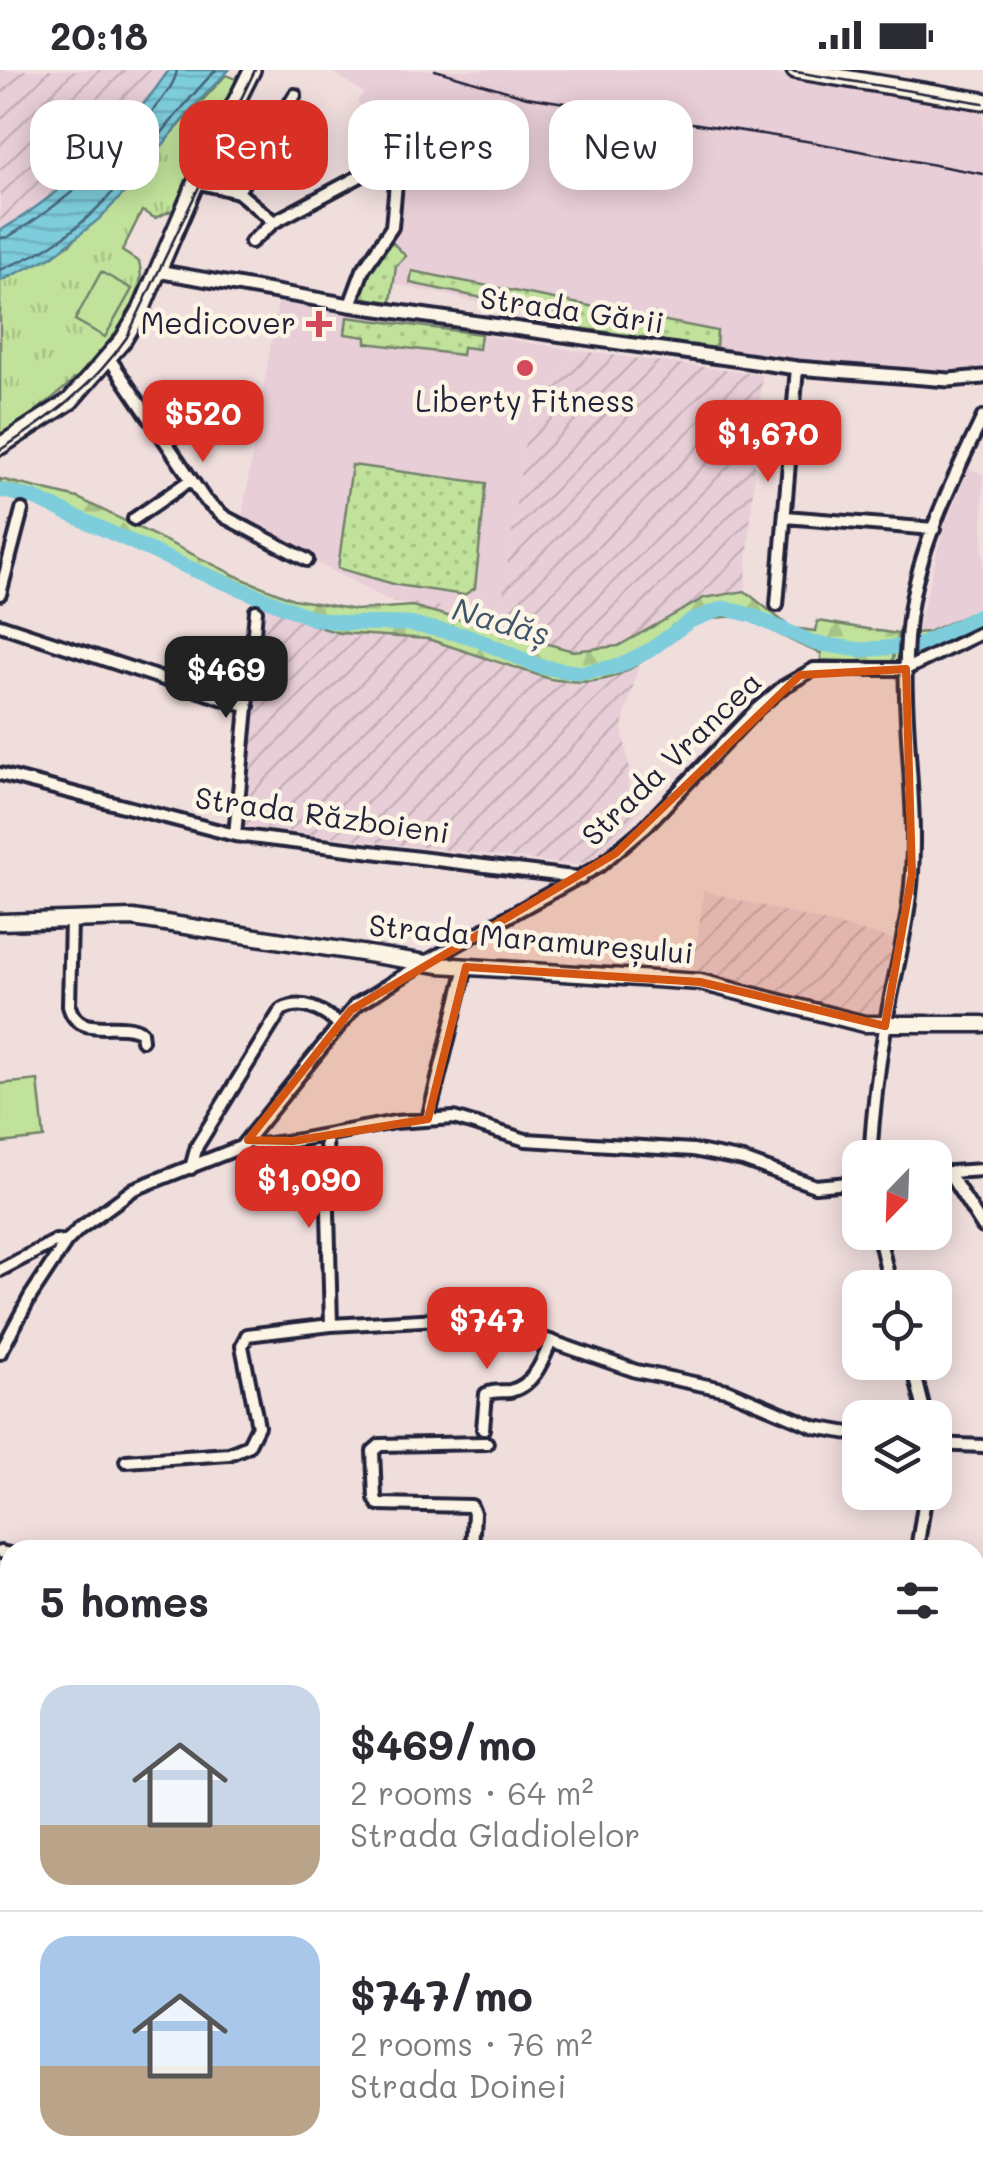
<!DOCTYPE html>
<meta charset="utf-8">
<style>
:root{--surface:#fff;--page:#f7f7f7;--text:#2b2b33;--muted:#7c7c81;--line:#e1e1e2;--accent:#d93025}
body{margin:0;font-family:Mali,sans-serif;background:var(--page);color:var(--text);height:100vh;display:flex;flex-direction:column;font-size:38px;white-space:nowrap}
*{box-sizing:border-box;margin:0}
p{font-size:32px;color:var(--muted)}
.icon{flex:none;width:55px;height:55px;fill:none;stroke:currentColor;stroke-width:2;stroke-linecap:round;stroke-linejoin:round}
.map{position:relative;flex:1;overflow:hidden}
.panel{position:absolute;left:0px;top:1470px;width:985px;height:640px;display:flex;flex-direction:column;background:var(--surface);border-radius:30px 30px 0 0;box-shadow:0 5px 25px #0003}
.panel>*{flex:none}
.banner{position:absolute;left:30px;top:30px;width:925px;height:90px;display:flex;gap:20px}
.needle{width:65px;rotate:203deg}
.tools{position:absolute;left:842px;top:1070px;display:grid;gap:20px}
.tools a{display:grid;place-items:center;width:110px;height:110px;border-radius:20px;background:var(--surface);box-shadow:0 5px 25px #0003;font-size:50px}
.price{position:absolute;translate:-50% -85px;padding:0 22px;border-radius:20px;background:var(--accent);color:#fff;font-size:32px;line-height:65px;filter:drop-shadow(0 2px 5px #0008)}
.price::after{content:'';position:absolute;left:50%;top:60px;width:30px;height:22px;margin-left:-15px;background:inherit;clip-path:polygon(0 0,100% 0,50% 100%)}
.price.current{background:#222;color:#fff}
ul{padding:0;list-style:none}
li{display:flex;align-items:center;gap:30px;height:250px;padding:0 40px}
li+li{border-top:2px solid var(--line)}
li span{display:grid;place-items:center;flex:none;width:280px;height:200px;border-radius:30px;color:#555}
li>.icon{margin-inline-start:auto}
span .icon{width:120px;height:120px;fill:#fffc;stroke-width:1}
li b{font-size:42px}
h2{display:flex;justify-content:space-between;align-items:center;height:120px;padding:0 40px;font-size:42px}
.tag{padding:0 35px;border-radius:30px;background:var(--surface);box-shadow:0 5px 25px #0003;font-size:35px;line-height:90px}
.tag.current{background:var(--accent);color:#fff}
.status{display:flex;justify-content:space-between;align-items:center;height:70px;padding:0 50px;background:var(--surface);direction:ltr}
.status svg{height:28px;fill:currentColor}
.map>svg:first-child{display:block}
.built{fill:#e8ced7}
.industrial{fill:url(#industrial-furrows)}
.grass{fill:url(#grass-dots);stroke:#72826b;stroke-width:2.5}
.forest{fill:url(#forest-firs);stroke:#72826b;stroke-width:2.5}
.park{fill:url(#park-tufts);stroke:#72826b;stroke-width:2.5}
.pitch{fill:#c1e29b;stroke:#72826b;stroke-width:2.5}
.water{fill:url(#water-rules);stroke:#59899c;stroke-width:2.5}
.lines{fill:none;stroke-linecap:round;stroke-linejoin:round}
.shore{stroke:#47667b;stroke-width:2.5}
.river{stroke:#7ecddc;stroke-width:15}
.minor-casing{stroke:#22223b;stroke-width:18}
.tertiary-casing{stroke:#22223b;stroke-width:19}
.secondary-casing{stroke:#22223b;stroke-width:21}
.primary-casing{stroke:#22223b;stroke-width:22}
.minor{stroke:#fcf5e5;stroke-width:10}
.tertiary{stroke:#fcf5e5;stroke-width:11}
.secondary{stroke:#fcf5e5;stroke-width:14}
.primary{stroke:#fcf5e5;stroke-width:15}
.tram{stroke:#22223b;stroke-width:2.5}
.rail{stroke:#22223b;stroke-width:2.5}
.marked{fill:#d45411;fill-opacity:0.2;stroke:#d45411;stroke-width:8;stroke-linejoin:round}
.poi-dot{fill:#d1495b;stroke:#fcf5e5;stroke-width:4}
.labels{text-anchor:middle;stroke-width:9;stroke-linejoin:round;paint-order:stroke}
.street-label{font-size:30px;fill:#22223b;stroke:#fcf5e5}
.poi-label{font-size:30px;fill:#22223b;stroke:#fcf5e5;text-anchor:end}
.water-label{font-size:32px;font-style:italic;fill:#3e556b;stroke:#fcf5e5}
</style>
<div class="status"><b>20:18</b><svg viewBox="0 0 49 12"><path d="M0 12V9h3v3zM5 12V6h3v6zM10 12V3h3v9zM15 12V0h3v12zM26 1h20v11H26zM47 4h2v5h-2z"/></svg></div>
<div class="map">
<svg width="983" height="2110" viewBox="0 0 983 2110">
<defs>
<pattern id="industrial-furrows" width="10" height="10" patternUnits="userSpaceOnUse" patternTransform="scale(2.5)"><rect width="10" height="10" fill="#e8ced7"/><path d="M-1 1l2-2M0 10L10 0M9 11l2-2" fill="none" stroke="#c7b1b9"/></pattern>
<pattern id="grass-dots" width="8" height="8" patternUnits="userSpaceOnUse" patternTransform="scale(2.5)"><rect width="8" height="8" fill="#c1e29b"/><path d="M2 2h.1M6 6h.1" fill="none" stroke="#a6c286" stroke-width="1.8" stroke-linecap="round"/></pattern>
<pattern id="forest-firs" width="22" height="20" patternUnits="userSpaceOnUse" patternTransform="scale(2.5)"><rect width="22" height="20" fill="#c1e29b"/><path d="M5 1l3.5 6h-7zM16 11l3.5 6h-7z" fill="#a6c286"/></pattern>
<pattern id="park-tufts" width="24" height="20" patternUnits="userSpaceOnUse" patternTransform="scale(2.5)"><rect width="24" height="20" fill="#c1e29b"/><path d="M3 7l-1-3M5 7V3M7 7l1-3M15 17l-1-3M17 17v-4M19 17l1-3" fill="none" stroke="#a6c286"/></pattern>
<pattern id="water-rules" width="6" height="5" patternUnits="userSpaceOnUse" patternTransform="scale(2.5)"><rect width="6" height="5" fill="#7ecddc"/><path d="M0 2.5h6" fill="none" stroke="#6db0be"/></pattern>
</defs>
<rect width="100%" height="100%" fill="#f0dedd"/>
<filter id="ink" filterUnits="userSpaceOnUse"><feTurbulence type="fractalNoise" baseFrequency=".01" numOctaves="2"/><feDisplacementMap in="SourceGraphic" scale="20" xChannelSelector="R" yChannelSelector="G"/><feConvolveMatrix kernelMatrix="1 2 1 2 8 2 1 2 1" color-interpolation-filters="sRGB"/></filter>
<g filter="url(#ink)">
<path class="built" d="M329 0H748L983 42V298L937 304 811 293 717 280 556 256V249L394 214 396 195 389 169 402 148 404 90 357 31 364 23Z
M278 232 574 280 545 322 527 355 500 546 386 529 241 453Z
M969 398 983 404V538L928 562 917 561 943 460Z"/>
<path class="industrial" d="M0 0H169L129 54 93 92 47 131 0 161Z
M574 280 762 305 745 521 704 528 628 572 589 581 559 578 386 529 500 545 527 355 545 322Z
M254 530 340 563 428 569 550 609 570 612 611 607 640 592 622 657 629 696 628 728 642 739 605 780 591 790 575 795 238 756 253 640Z
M704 821 893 869 880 946 828 939 741 912 692 902Z"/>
<path class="grass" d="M389 169 406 186 396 196 391 232 358 227 367 204Z
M412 201 717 261 716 279 567 256 565 245 410 213Z
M347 247 481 264 479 279 463 277 462 285 366 273V267L345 264Z
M352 395 486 413 475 518 464 525 397 515 338 498Z
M983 538V554L892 593 898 564 928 562Z
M975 2050 983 2068V2110H92L90 2100H975Z"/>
<path class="forest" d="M0 409 78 428 243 509 293 529 356 540 412 536 573 581 618 576 704 528 745 521 791 558 816 561 818 551 898 564 892 593 821 590V583C794 576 759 549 735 547 685 543 656 592 612 607 592 614 570 612 550 609L428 569 340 563 322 558 40 433 0 426Z
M10 1878V2100H90L92 2110H0V1879Z"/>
<path class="park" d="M226 5 239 10 173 140 155 148 142 141 122 181 139 192C156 255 47 335 0 366V211L53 186 71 173Z"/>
<path class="pitch" d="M101 202 132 219 105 267 75 250Z
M38 1010 44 1068 0 1073V1014Z"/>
<path class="water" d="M169 0H229L192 38 127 120 99 149 53 186 0 211V161C69 119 124 66 169 0Z"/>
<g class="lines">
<path class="shore" d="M0 168 8 167C65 133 112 91 154 39 163 28 175 14 177 0
M0 200C16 193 34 186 50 176 118 134 160 56 216 0"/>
<path class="river" d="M0 420 34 428 187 497 312 548 345 553 409 554 469 566 538 596 581 603 619 596 650 580 690 551 723 538 751 545 814 573 861 580 919 575 983 544"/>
<defs>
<path id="minor" d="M196 112 238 122 295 25
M238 122 274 152
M251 172 274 152 394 88 397 102 392 157 363 200 350 235
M109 288 205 430 225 447 307 490
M785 447 934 459
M134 449 189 411
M0 524 22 440
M777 535 797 298
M0 555 248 637
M0 704 235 765 581 808
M235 765 256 541
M71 849 69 936C78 971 118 948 141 962L142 970
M428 1049 466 897
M326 1066 331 1255
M248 1070 261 1075 293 1071 395 1052 454 1048 526 1070 693 1080 743 1090 815 1116 860 1112
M870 1088C873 1042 878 997 886 952 895 903 909 853 912 803 918 712 895 620 912 530 924 467 955 405 983 347
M191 1098 197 1076 281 940C303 929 321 940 339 954
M948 1102 983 1157
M935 1103 983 1100
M878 1162 891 1218
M0 1200 56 1171 66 1172
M0 1283 30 1227 66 1172 79 1159 134 1119 241 1077 356 935 424 893 599 796 645 757 757 639 783 617 814 599H906L983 562
M912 1292 926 1348
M483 1359 486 1324C495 1320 500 1322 510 1321 534 1316 543 1290 551 1271
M935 1374 983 1376
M126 1391 229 1384 248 1376 258 1356 242 1276 247 1265 331 1255 457 1248 530 1264 636 1301 727 1320 815 1357 860 1365
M472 1480 474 1443 471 1436 378 1434 375 1428 373 1381 380 1375 487 1373
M917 1480 926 1422
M0 1482 10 1484
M0 1760 10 1758
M975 1791 983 1793"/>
<path id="tertiary" d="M157 201 350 235 797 298 949 310 983 307"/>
<path id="secondary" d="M0 852 133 848 439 895 700 912 864 954H983"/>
<path id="primary" d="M795 0 983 31
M0 376 70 331 123 270 141 240 196 112 252 0"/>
</defs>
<use href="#minor" class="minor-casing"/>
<use href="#tertiary" class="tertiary-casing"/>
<use href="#secondary" class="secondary-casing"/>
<use href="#primary" class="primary-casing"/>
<use href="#minor" class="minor"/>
<use href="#tertiary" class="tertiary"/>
<use href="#secondary" class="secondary"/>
<use href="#primary" class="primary"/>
<path class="tram" d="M784 0 983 33
M0 380C50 348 93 317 127 267L255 0"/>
<path class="rail" d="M435 0 527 27 806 71 983 104"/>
</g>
</g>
<path class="marked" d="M906 599 912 804 885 956 700 912 466 897 428 1049 293 1071 248 1070 351 940 616 783 800 605Z"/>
<g class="poi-dot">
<path d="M314 239h10v10h10v10h-10v10h-10v-10h-10v-10h10z"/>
<circle cx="525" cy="298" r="10"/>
</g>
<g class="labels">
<g class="street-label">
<text transform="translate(572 241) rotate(8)" y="10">Strada Gării</text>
<text transform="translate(672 689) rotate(-44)" y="10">Strada Vrancea</text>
<text transform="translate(322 746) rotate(8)" y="10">Strada Războieni</text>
<text transform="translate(531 870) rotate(5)" y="10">Strada Maramureșului</text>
</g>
<g class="poi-label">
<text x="296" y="264">Medicover</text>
<text x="525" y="342" text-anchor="middle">Liberty Fitness</text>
</g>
<g class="water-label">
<text transform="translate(501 552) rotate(16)" y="11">Nadăș</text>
</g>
</g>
</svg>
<div class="tools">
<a><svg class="needle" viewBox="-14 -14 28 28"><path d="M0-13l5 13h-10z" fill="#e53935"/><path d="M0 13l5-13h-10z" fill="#7c7c81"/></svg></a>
<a><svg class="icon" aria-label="locate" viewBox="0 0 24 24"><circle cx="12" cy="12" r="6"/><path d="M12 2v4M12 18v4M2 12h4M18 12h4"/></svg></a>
<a><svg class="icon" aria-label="layers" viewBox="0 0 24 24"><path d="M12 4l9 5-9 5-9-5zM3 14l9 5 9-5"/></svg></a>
</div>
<b class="price" style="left:203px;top:395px">$520</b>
<b class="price" style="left:768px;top:415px">$1,670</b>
<b class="price current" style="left:226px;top:651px">$469</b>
<b class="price" style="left:309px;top:1161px">$1,090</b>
<b class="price" style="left:487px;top:1302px">$747</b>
<div class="banner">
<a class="tag">Buy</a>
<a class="tag current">Rent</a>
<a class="tag">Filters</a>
<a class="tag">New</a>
</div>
<section class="panel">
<h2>5 homes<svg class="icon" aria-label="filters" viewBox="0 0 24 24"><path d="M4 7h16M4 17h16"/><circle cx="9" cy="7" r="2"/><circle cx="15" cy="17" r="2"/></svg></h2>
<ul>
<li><span style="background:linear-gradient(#c9d6e8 70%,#b9a48a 0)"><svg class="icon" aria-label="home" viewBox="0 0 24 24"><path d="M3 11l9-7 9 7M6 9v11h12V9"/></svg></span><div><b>$469/mo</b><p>2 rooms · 64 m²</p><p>Strada Gladiolelor</p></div></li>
<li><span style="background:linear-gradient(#a9c7e8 65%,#b9a48a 0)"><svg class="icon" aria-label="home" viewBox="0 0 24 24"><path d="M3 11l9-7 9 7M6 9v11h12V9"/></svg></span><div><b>$747/mo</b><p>2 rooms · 76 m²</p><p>Strada Doinei</p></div></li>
</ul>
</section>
</div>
